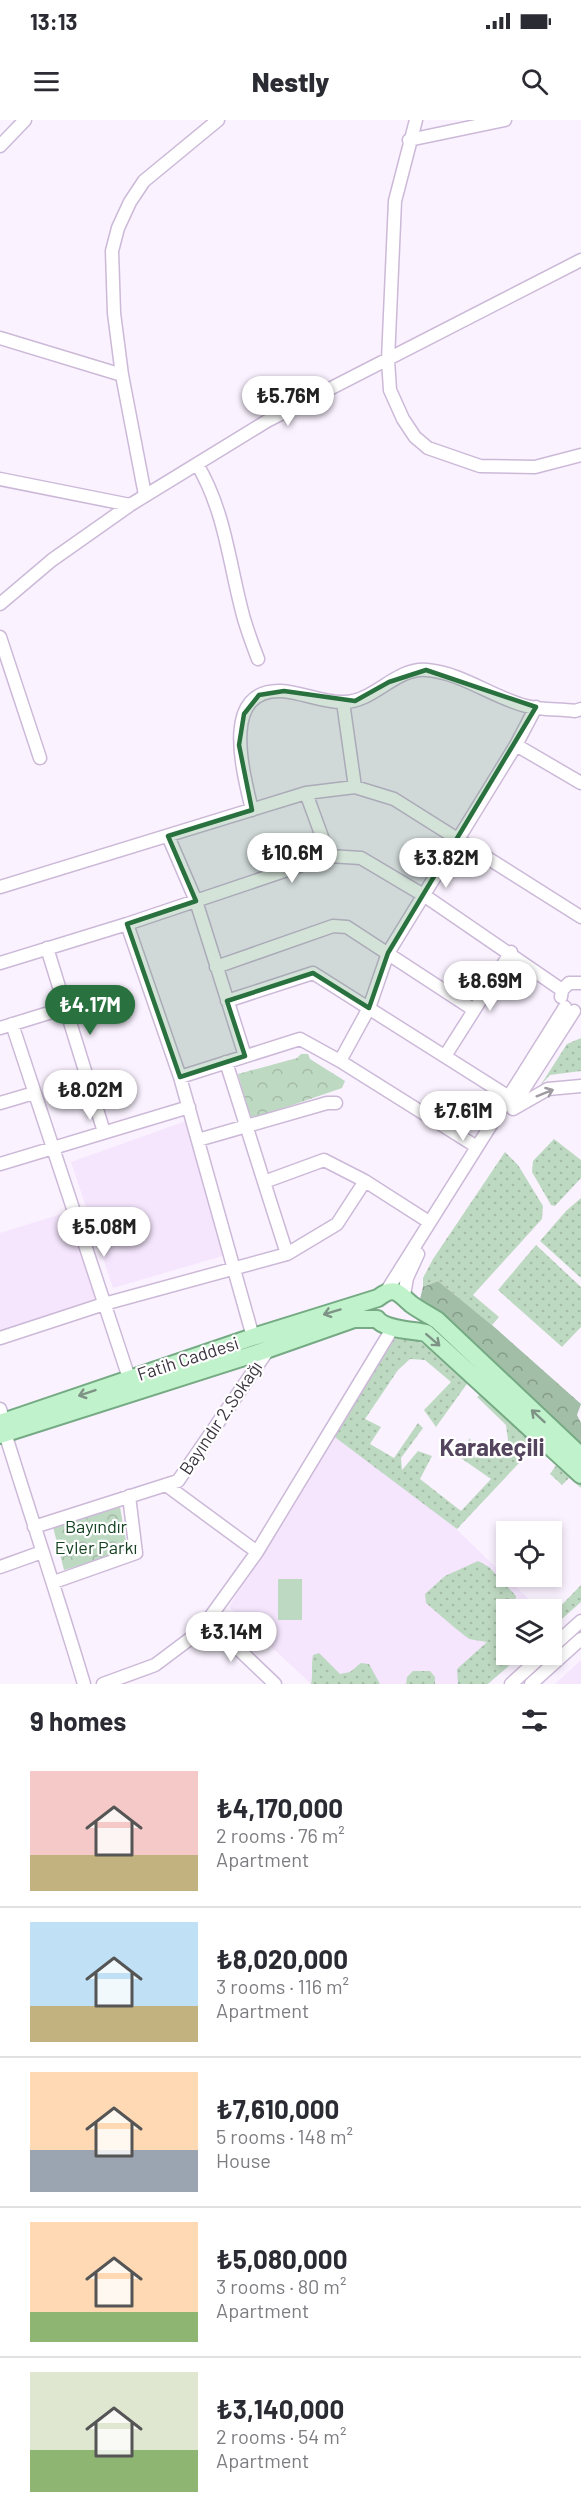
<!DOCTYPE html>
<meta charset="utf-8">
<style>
:root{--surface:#fff;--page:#f2f2f3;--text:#2b2b33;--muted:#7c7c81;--line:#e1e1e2;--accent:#29713e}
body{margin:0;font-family:Barlow,sans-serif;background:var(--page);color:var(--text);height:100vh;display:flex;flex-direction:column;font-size:22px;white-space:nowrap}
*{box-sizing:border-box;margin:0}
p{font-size:20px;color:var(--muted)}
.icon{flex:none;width:33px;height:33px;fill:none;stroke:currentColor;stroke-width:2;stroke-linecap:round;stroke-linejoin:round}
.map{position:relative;height:1564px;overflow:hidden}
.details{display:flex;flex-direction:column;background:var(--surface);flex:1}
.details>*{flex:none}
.fabs{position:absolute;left:496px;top:1401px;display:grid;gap:12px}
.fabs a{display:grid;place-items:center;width:66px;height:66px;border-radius:0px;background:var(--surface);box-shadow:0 3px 9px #0003;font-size:30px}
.price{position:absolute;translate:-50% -51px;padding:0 14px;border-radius:21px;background:#fff;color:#222;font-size:20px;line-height:39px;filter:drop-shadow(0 2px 3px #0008)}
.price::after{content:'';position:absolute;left:50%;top:36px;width:18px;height:14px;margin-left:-9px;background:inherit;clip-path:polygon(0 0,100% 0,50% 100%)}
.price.selected{background:var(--accent);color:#fff}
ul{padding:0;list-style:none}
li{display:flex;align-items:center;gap:18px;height:150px;padding:0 30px}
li+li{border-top:2px solid var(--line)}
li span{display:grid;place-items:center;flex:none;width:168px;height:120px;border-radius:0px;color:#555}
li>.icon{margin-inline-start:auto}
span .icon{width:72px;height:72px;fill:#fffc;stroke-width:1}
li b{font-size:26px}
h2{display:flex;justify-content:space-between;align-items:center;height:72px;padding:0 30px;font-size:26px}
.status{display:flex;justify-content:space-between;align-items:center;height:42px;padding:0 30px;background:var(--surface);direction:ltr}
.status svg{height:16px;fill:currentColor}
header{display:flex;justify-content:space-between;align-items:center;height:78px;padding:0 30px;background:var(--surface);font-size:27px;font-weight:800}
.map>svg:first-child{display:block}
.built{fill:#f5e6fd}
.grass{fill:url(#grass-dots)}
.forest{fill:url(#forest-crowns)}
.park{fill:url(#park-crowns)}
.pitch{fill:#bed9c2}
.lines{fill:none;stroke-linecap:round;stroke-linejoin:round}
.minor-casing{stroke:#ccb9d8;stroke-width:15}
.major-casing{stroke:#76aa84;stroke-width:20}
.minor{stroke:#fff;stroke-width:12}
.major{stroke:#c0f2cb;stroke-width:16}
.oneway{stroke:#9e9aa0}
.oneway2{stroke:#7e9386}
.marked{fill:#29713e;fill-opacity:0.2;stroke:#29713e;stroke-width:4.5;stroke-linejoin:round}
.labels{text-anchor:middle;stroke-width:4.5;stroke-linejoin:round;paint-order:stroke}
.street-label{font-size:18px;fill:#3c3440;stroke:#fff}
.park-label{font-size:18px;fill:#174323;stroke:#fff}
.district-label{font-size:24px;font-weight:bold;fill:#54445e;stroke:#fff}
</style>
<div class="status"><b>13:13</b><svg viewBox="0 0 49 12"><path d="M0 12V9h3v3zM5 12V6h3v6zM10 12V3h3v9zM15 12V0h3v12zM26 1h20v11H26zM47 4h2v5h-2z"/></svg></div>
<header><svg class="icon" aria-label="menu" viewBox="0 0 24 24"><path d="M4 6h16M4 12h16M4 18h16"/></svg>Nestly<svg class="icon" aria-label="search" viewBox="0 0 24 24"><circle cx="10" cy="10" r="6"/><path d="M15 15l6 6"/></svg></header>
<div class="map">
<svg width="581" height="1564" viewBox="0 0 581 1564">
<defs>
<pattern id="grass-dots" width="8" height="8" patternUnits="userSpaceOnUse" patternTransform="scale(1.5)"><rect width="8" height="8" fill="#bed9c2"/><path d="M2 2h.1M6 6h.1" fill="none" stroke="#a4bba8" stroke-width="1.8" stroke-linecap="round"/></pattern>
<pattern id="forest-crowns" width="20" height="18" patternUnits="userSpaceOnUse" patternTransform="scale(1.5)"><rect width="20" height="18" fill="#a2bea7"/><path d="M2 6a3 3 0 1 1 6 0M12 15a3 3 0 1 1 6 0" fill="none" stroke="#859b89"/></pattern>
<pattern id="park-crowns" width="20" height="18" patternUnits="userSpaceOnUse" patternTransform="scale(1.5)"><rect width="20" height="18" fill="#bed9c2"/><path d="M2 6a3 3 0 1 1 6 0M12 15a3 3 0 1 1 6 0" fill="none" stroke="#a4bba8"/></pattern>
</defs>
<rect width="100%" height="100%" fill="#faf2ff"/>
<path class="built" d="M186 1001 226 1135 113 1168 71 1042Z
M65 1093 96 1178 93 1182 0 1212V1113Z
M332 1315 449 1402 539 1489 507 1490V1534L521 1535 488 1564H311L229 1487Z
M581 1540V1564H555Z"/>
<path class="grass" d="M581 918V951L550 955 540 966 567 924Z
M554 1019 581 1040V1058L555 1086 551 1085 532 1052 533 1041Z
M505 1032 518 1045 543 1086 542 1099 473 1175 499 1197 492 1205 438 1161 423 1167V1158L433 1139Z
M581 1078V1158L540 1121 566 1091Z
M536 1125 581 1167V1207L562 1227 498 1170Z
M397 1217C427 1217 447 1242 469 1261L436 1307 424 1290 451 1262 425 1240 410 1239 398 1250 365 1299 381 1307 370 1324 394 1338 418 1303 423 1308 401 1338 402 1350 418 1331 432 1336 420 1359 461 1391 491 1359 458 1336 470 1318 475 1338 509 1328 506 1305 477 1277 483 1272 536 1325 457 1409 332 1315 389 1220Z
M557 1344 581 1364V1368L569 1358 562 1365 550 1354Z
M478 1441 489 1447 516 1476 515 1489 507 1490V1534L521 1535 488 1564H458L457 1549 487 1522 469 1519 455 1508 426 1483 425 1474 445 1456Z
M581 1465V1482L555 1505 552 1503V1495Z
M319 1533 340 1554 350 1552 361 1543 369 1544 380 1564H311C313 1555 311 1545 313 1535Z
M413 1551H430L435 1557V1564H406L407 1557Z"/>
<path class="forest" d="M438 1161 492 1205 581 1284 577 1295 581 1303V1324L420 1179 423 1167Z"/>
<path class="park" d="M301 934H308L310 939 345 961 342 968 255 998 249 996 238 954 297 938Z
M120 1387 128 1432 64 1450 53 1407Z"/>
<path class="pitch" d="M278 1459H302V1500H278Z"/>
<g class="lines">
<defs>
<path id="minor" d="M416 0 395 81 388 240 390 270 403 299 415 317 428 328 480 346 535 347 581 335
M409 20 505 0
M0 26 25 0
M0 218 122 255
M197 344C226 393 229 445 244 499 248 512 253 526 258 539
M0 359 130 385
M145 375 122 255 114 193 112 131 118 108 130 82 144 61 218 0
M0 484 52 440 130 385 267 301 581 140
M0 517 40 638
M343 582 355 667
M516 625 581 663
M306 673 329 736
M252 690C244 655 219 569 281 571 302 572 323 583 344 582 374 582 396 547 427 550 462 553 492 577 526 586 541 590 559 589 575 591L581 589
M168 716 196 781 245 936
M0 767 306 673 355 667 394 679 581 797
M127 804 180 957 253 1217
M47 828 104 1012
M0 843 127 804 329 736 361 738 425 776 562 870
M216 847 333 806 347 807 474 890
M561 877 562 870 569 863H581
M227 881 313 853 509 977
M12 904 129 1258
M0 908 65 888
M445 936 511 832
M340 941 369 888 388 833 516 625 536 587
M226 942 264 1062 324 1040 365 1061
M180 957 300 919 340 941 477 1027
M0 983 34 973
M515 983 574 891
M513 989 548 969 581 966
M198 1020 327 983H336
M0 1044 189 987
M264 1062 287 1134
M386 1172 565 887
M404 1175 407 1158 418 1134
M0 1218 104 1184 287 1134 337 1104 365 1061 429 1102
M0 1289 4 1302
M5 1313C31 1397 59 1480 84 1564
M166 1365 257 1432
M34 1407 178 1361 268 1230
M0 1447 42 1432
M54 1462 136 1433 129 1376
M208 1500 275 1564
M552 1527 581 1501
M103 1564 155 1545 199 1512 208 1500 257 1432 392 1209
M511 1564 544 1534
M531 1564 581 1519"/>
<path id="major" d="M0 1303 253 1217 378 1178C395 1165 398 1173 411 1184 419 1190 429 1195 437 1200L581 1336
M0 1315 260 1232 354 1199H377C385 1210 412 1210 426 1213L581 1355"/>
</defs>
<use href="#minor" class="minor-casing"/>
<use href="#major" class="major-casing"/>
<use href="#minor" class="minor"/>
<use href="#major" class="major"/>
</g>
<defs><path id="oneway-shaft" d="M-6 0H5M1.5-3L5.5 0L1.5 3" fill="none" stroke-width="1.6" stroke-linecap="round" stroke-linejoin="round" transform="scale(1.5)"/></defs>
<use class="oneway" href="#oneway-shaft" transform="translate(545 973) rotate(-22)"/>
<g class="oneway2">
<use href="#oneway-shaft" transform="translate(332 1192) rotate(163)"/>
<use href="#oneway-shaft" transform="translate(433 1220) rotate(41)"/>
<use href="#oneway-shaft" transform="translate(87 1273) rotate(161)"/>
<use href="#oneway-shaft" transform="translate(538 1296) rotate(-137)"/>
</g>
<path class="marked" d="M426 550 536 587 388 833 369 888 313 853 227 881 245 936 180 957 127 804 196 781 168 716 252 690 239 625 244 594 259 575 284 571 355 581 389 562Z"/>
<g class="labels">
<g class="street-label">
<text transform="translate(188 1239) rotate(-18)" y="6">Fatih Caddesi</text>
<text transform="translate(221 1298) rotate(-56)" y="6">Bayındır 2.Sokağı</text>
</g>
<g class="park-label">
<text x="96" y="1413">Bayındır<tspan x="96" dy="21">Evler Parkı</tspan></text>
</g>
<g class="district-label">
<text x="492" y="1336">Karakeçili</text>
</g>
</g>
</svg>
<div class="fabs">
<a><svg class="icon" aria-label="locate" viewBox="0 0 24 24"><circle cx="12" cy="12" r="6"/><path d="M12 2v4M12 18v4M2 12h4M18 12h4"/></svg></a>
<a><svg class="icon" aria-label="layers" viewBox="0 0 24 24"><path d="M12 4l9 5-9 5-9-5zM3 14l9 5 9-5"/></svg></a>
</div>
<b class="price" style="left:288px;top:307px">₺5.76M</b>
<b class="price" style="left:292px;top:764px">₺10.6M</b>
<b class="price" style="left:446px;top:769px">₺3.82M</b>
<b class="price" style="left:490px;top:892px">₺8.69M</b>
<b class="price selected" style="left:90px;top:916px">₺4.17M</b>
<b class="price" style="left:90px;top:1001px">₺8.02M</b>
<b class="price" style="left:463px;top:1022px">₺7.61M</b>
<b class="price" style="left:104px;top:1138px">₺5.08M</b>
<b class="price" style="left:231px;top:1543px">₺3.14M</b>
</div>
<section class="details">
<h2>9 homes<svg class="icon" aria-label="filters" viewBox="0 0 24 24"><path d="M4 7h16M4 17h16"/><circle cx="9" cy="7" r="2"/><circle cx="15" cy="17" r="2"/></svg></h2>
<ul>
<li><span style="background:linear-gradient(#f6c9c9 70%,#c2b280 0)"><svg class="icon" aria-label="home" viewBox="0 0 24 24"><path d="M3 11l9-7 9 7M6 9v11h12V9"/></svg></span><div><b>₺4,170,000</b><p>2 rooms · 76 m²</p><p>Apartment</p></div></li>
<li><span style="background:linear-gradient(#bfe0f5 70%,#c2b280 0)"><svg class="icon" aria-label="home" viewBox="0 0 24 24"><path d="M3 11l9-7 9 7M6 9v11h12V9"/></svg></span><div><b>₺8,020,000</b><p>3 rooms · 116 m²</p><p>Apartment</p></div></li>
<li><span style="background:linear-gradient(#ffd9b3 65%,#9aa5b1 0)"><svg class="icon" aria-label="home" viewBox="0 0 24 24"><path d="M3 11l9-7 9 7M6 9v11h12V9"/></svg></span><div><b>₺7,610,000</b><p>5 rooms · 148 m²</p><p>House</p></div></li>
<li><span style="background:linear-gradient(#ffd9b3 75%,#8fb573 0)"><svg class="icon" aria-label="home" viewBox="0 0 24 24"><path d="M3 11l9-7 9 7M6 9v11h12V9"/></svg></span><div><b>₺5,080,000</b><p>3 rooms · 80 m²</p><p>Apartment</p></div></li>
<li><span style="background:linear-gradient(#dfe7d0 65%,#8fb573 0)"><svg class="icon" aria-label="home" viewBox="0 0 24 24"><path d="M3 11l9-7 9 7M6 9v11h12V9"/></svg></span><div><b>₺3,140,000</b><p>2 rooms · 54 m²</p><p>Apartment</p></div></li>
</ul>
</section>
